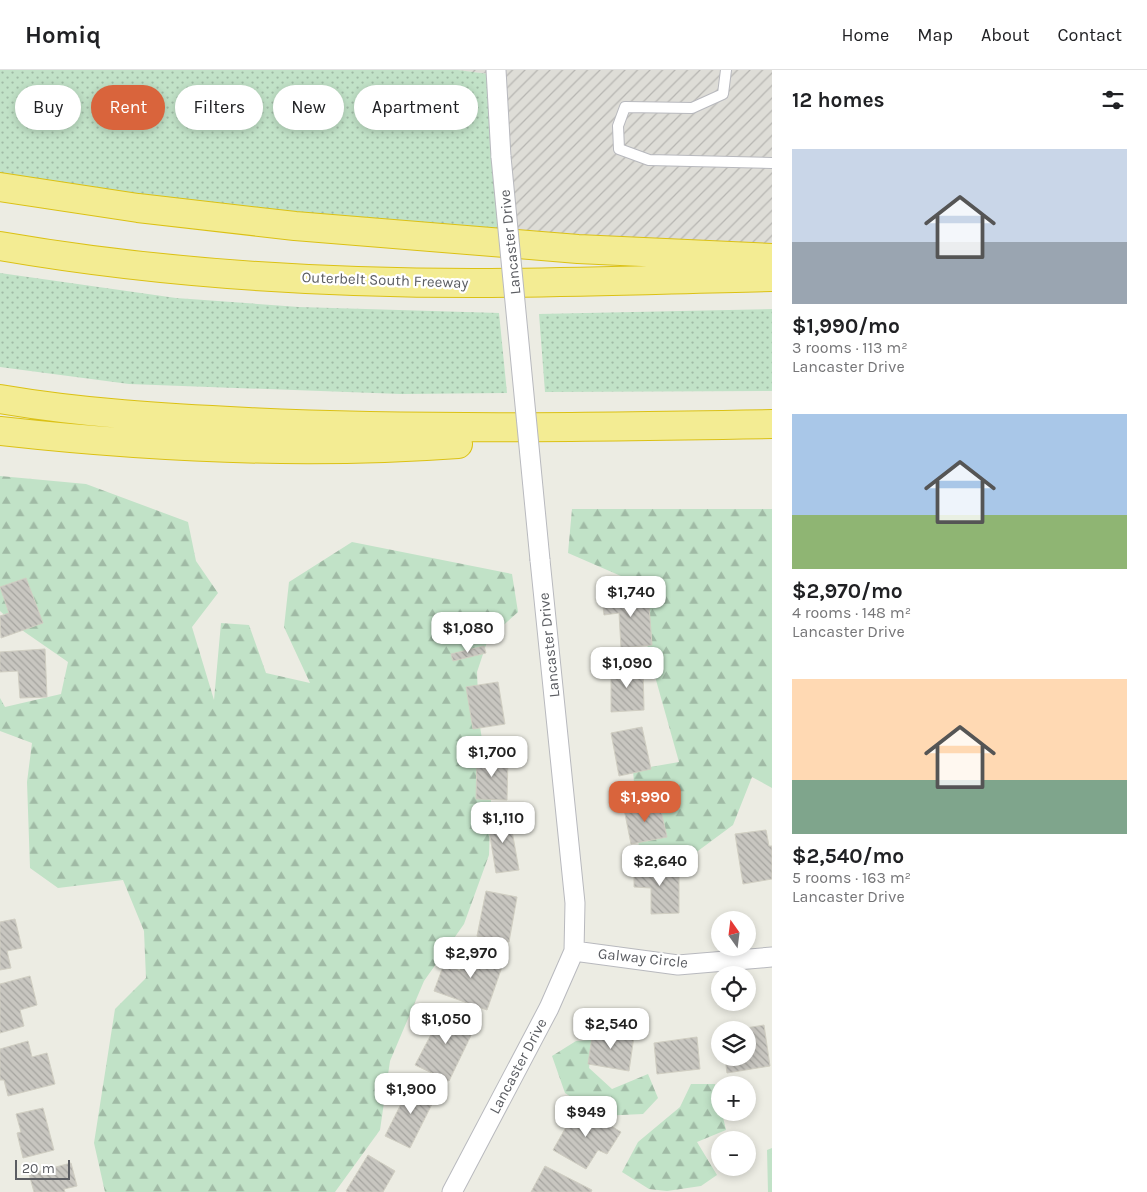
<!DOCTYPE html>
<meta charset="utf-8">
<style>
:root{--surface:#fff;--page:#f2f2f2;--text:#202124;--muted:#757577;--line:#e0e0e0;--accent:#d9643c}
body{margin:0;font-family:Karla,sans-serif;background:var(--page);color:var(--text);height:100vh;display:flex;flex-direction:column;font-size:19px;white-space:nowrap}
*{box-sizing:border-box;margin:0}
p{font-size:16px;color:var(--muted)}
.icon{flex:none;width:28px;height:28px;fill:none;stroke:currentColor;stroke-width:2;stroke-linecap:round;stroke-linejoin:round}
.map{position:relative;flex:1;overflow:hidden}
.details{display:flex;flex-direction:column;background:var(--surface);width:375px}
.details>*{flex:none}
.guide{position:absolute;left:15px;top:15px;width:475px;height:45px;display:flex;gap:10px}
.needle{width:32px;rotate:346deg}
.buttons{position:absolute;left:711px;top:841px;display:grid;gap:10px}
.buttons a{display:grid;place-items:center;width:45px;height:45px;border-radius:50%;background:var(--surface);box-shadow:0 2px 8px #0003;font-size:25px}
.scale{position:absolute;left:15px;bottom:12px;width:55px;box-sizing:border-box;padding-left:5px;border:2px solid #5b5d62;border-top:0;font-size:14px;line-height:18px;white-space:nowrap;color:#5b5d62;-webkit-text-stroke:4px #fff;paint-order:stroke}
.price{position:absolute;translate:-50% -42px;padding:0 11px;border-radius:10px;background:#fff;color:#222;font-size:16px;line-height:32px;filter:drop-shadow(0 1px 2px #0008)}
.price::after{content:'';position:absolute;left:50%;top:30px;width:15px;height:11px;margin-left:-8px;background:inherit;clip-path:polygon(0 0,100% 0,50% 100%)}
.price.on{background:var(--accent);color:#fff}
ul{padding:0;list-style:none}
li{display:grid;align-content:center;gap:10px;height:265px;padding:0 20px}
li span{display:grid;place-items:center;height:155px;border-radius:0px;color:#555}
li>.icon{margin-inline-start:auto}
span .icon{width:90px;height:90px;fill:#fffc;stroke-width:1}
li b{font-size:21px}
h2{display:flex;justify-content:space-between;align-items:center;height:60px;padding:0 20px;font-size:21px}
.pill{padding:0 18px;border-radius:22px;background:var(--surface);box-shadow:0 2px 8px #0003;font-size:18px;line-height:45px}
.pill.on{background:var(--accent);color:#fff}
header{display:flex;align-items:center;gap:30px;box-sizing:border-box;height:70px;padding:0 25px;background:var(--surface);border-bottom:1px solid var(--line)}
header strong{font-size:24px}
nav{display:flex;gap:28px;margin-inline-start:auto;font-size:18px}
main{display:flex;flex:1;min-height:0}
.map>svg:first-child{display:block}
.industrial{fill:url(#industrial-furrows)}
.grass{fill:url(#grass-dots)}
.forest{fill:url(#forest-firs)}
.building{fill:url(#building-back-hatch);stroke:#d0cec2}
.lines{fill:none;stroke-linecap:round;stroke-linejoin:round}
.lane-casing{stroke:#b8b9be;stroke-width:12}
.street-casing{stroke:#b8b9be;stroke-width:21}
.highway-casing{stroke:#dbc114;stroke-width:30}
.lane{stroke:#fff;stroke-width:10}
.street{stroke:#fff;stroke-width:19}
.highway{stroke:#f3ec93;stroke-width:28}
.street-bridge-casing{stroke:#b8b9be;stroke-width:21;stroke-linecap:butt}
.street-bridge{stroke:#fff;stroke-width:19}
.labels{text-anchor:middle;stroke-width:4.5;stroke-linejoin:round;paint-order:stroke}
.street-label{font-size:15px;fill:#5b5d62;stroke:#fff}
</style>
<header>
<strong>Homiq</strong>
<nav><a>Home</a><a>Map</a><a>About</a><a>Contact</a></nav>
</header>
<main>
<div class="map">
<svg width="772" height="1122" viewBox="0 0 772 1122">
<defs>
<pattern id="industrial-furrows" width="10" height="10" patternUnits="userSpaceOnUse" patternTransform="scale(1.25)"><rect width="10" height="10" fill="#deddd7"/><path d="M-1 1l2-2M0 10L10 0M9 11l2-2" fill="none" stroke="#b7b6b2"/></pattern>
<pattern id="grass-dots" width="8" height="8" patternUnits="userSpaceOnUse" patternTransform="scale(1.25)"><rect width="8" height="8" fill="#c1e2c7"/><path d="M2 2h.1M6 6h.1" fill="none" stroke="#a0baa5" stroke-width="1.8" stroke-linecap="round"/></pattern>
<pattern id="forest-firs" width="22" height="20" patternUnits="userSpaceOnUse" patternTransform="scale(1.25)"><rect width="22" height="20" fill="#c1e2c7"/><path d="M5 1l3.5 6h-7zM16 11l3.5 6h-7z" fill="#a0baa5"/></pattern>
<pattern id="building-back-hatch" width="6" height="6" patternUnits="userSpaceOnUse" patternTransform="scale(1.25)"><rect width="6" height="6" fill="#c8c6c0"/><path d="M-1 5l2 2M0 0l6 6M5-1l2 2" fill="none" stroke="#a5a49f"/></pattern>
</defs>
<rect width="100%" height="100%" fill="#ecece3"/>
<path class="industrial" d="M458 0H772V188L509 175 496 5Z"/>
<path class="grass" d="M0 0H458L496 5 509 175 0 117Z
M0 203 176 228 299 237 499 243 507 323 401 324 129 314 0 297Z
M772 239V321L545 322 539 244Z"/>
<path class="forest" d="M0 406 86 414 188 452 196 491 218 523 192 557 214 630 221 553 249 555 266 603 310 613 284 557 289 512 352 472 512 504 518 542 488 569 477 602 479 650 491 728 489 785 464 854 424 911 390 991 380 1060 335 1122H105L94 1073 115 939 146 908 144 861 123 810 58 818 30 798 27 712 32 673 0 661V628L5 637 61 624 68 592 16 556 0 541Z
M572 439H772V718L752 707 733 755 679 795 640 792 633 700 679 692 649 585 637 513 568 483Z
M592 970 589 998 612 1019 648 1004 658 1028 643 1044 600 1046 565 1023 552 986 576 971Z
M691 1014H715L720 1042 722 1043 726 1060 697 1072 717 1105 701 1116 667 1121 649 1119 622 1102 638 1072 680 1037Z
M772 1078V1122H768L767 1080Z"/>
<path class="building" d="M26 508 43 553 1 568 0 546 9 543 0 517Z
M648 523 652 575 621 578 619 543 604 545 602 527Z
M484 576 486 583 453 591 451 584Z
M45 579 47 627 20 628 18 601 0 602V582Z
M643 596 644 640 611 642V597Z
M498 612 505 654 473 659 466 617Z
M642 657 651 699 619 706 611 663Z
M477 686 508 688 507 730 476 729Z
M659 732 667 767 631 774 624 739Z
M509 744 519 800 496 803 487 748Z
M766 760 769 776H772V809L743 814 735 764Z
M634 796H679V843L651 844V818L634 817Z
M486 821 517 827 509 872 477 866Z
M15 849 22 878 7 881 11 898 0 900V852Z
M467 878 504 891 487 940 434 921 444 894 460 901Z
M30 906 37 935 20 940 24 956 0 963V914Z
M445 938 477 953 449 1011 415 995Z
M764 955 770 996 727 1003 725 988H748V960H734Z
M593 960 634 966 629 1001 588 994Z
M697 967 700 999 657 1004 654 973Z
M28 971 32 987 47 983 55 1014 8 1026 4 1010H0V979Z
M412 1012 437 1024 410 1078 385 1066Z
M578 1036 621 1062 607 1084 598 1080 586 1099 553 1080Z
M43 1038 54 1080 23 1088 17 1063 21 1062 16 1044Z
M368 1085 395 1101 383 1122H348L346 1121Z
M71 1093 77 1116 64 1119 65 1122H34L29 1104Z
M545 1096 592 1120 591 1122H531Z"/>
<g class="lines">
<defs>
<path id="lane" d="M726 0 723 24 692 38 625 37 618 56 619 79 649 90 772 93"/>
<path id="street" d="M496 0 501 87
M574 881 678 895 772 887
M452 1122 549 938 574 881 575 833 540 490"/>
<path id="highway" d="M0 117 138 138 295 156 578 179 772 188
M0 176C156 203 315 213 473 213 572 213 672 209 772 207
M0 329C82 343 165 348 248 352 422 360 597 357 772 354
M0 361C152 378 305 385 458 374"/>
</defs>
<use href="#lane" class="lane-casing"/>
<use href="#street" class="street-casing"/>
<use href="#highway" class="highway-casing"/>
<use href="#lane" class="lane"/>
<use href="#street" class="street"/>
<use href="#highway" class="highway"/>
<defs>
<path id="street-bridge" d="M501 87 540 490"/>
</defs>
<use href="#street-bridge" class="street-bridge-casing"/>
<use href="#street-bridge" class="street-bridge"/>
</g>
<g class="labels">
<g class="street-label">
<text transform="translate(510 172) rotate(-96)" y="5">Lancaster Drive</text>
<text transform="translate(385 210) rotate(2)" y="5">Outerbelt South Freeway</text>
<text transform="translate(549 575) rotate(-96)" y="5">Lancaster Drive</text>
<text transform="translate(643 888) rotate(6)" y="5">Galway Circle</text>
<text transform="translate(518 996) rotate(-62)" y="5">Lancaster Drive</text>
</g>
</g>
</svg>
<div class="buttons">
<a><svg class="needle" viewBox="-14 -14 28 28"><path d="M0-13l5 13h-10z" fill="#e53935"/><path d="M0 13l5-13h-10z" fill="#757577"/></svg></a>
<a><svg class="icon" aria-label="locate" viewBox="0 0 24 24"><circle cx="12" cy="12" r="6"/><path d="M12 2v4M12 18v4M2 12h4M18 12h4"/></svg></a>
<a><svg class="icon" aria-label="layers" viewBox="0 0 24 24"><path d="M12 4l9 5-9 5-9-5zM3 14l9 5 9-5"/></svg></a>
<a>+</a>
<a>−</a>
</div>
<div class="scale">20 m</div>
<b class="price" style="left:631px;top:548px">$1,740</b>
<b class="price" style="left:468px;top:584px">$1,080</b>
<b class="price" style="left:627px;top:619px">$1,090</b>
<b class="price" style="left:492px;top:708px">$1,700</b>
<b class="price on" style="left:645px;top:753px">$1,990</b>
<b class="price" style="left:503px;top:774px">$1,110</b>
<b class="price" style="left:660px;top:817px">$2,640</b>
<b class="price" style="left:471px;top:909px">$2,970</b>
<b class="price" style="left:446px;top:975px">$1,050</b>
<b class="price" style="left:611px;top:980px">$2,540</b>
<b class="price" style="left:411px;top:1045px">$1,900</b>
<b class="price" style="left:586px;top:1068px">$949</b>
<div class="guide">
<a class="pill">Buy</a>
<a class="pill on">Rent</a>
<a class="pill">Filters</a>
<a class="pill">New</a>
<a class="pill">Apartment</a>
</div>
</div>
<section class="details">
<h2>12 homes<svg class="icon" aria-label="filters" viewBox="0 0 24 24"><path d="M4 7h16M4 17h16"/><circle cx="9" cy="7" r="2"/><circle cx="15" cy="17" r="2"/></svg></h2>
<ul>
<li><span style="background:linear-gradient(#c9d6e8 60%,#9aa5b1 0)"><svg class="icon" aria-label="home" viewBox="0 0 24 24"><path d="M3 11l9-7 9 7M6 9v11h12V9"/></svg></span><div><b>$1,990/mo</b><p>3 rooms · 113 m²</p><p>Lancaster Drive</p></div></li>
<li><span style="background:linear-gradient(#a9c7e8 65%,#8fb573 0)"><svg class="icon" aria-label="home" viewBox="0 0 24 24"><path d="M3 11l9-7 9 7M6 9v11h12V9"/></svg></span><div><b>$2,970/mo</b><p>4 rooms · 148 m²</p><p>Lancaster Drive</p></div></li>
<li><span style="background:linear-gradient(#ffd9b3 65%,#7fa58c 0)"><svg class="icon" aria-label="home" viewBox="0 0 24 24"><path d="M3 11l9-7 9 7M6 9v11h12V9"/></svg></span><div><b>$2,540/mo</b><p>5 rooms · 163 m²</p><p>Lancaster Drive</p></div></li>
</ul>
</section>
</main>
